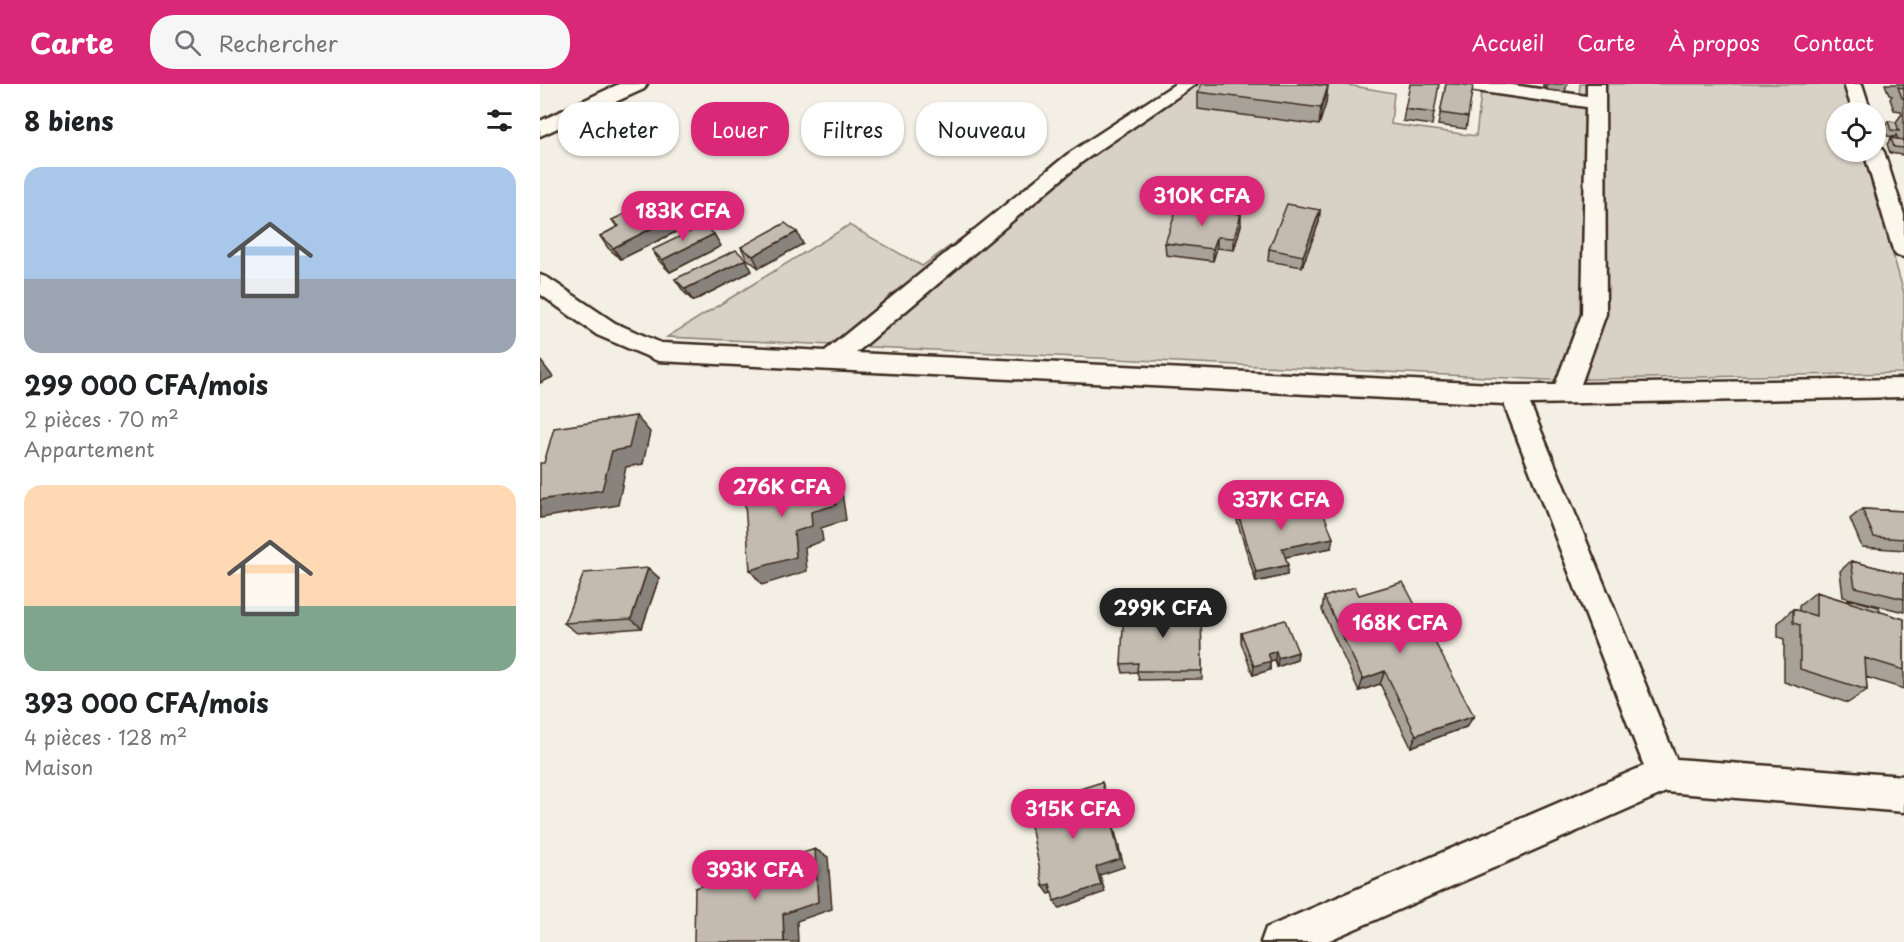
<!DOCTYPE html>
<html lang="fr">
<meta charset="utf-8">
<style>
:root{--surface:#fff;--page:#f6f6f6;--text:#202124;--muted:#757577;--accent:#db2777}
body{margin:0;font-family:"Playpen Sans",sans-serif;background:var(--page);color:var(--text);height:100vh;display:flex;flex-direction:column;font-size:22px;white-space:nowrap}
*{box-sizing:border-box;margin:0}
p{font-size:20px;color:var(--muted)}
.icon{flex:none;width:33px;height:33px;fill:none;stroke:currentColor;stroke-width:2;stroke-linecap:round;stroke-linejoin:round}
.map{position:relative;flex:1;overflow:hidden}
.details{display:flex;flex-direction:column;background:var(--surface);width:540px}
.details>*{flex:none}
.top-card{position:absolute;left:18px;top:18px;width:570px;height:54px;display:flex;gap:12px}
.buttons{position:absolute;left:1286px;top:18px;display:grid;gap:12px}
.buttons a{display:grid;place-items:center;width:60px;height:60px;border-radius:50%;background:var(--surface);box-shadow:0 2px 4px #0004;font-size:30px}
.price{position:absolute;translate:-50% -51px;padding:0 14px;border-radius:21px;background:var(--accent);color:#fff;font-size:20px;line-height:39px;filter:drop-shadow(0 2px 3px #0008)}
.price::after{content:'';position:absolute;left:50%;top:36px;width:18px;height:14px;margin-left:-9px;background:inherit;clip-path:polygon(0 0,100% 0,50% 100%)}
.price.active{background:#222;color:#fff}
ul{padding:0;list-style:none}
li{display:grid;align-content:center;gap:12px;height:318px;padding:0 24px}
li span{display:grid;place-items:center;height:186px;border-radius:18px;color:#555}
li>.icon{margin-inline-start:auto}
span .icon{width:108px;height:108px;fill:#fffc;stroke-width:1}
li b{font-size:26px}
h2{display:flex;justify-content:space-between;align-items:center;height:72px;padding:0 24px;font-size:26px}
.chip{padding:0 21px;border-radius:24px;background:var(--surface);box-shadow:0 2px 4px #0004;font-size:21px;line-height:54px}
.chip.active{background:var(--accent);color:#fff}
header{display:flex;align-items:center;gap:36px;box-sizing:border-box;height:84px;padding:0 30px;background:var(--accent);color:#fff}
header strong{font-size:28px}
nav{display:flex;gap:33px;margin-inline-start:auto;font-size:21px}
.search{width:420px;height:54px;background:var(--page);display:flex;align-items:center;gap:15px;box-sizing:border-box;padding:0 21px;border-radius:24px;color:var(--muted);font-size:22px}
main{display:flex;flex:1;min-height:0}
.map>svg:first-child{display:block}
.green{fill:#d8d1c6;stroke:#8a7e72;stroke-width:1.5}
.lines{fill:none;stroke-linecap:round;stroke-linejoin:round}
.minor-casing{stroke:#3b2a1e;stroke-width:5}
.secondary-casing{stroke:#3b2a1e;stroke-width:5}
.minor{fill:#fbf7ec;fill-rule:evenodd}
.secondary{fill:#fbf7ec;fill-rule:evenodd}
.wall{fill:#a8a197;stroke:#3b2a1e;stroke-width:1.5}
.shaded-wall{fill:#88837b;stroke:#3b2a1e;stroke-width:1.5}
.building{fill:#c3bbb0;stroke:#3b2a1e;stroke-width:1.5}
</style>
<header>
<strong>Carte</strong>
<div class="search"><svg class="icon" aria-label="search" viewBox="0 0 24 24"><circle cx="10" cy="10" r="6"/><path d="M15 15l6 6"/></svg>Rechercher</div>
<nav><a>Accueil</a><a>Carte</a><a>À propos</a><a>Contact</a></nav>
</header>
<main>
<section class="details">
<h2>8 biens<svg class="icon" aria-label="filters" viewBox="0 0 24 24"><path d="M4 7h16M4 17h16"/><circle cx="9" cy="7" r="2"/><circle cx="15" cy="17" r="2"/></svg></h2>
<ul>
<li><span style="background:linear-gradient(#a9c7e8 60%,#9aa5b1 0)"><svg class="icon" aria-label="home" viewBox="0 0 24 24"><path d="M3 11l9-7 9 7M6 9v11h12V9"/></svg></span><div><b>299 000 CFA/mois</b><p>2 pièces · 70 m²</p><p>Appartement</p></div></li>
<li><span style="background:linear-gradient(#ffd9b3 65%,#7fa58c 0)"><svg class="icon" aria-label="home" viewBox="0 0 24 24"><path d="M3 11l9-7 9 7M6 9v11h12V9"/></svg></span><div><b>393 000 CFA/mois</b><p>4 pièces · 128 m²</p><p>Maison</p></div></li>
</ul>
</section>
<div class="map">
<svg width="1364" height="858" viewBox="0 0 1364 858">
<rect width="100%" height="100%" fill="#f3efe4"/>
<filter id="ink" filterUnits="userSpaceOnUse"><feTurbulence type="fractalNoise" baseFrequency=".0167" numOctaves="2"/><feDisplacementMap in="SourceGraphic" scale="12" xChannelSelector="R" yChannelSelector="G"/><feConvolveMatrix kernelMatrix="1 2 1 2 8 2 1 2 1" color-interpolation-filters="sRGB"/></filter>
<g filter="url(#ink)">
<path class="green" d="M638 0H802L854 9 851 40 936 52 942 0 1039 13 1040 0H1305L1313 28H1296V68H1324L1364 209V289L1007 296 127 253 309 141 382 182Z"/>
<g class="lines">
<defs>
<path id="minor" d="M635 0H656L542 78 316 269 973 301H1015L1042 230 1046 23 929 6 922 4 920 0H966L1047 12V0H1065L1066 230 1041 300 1364 295V313L990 320 1136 675 1364 692V728L1126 708 785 858H721L726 844 1104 682 964 320 118 277 57 251 0 210V191L8 194 75 239 121 259 285 267 528 70Z
M1304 0H1322L1331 28H1313Z
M1335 62 1341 64 1344 68 1364 131V173L1356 171 1353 166 1324 68H1335Z"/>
<path id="secondary" d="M79 0H107L104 5 0 52V37Z"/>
</defs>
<use href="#minor" class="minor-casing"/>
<use href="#secondary" class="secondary-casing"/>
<use href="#minor" class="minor"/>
<use href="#secondary" class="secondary"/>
</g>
<path class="wall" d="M906 0 928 33 926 45 898 41Z
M1003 0H1027L1025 8 1007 6V3H1003Z
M1345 0H1364V68L1362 71 1350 69 1347 60 1351 54 1358 55 1356 51 1355 53 1347 52 1344 44 1348 37 1356 38 1361 31H1362L1361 27 1354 26 1350 15 1352 12 1349 11Z
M658 8 786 19 779 41 658 25Z
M865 25 894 29 892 41 863 37Z
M467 35 470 47 434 71 418 64 415 52Z
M780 126 779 138 762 183 728 177 729 165Z
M140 130 148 142 81 175 68 164 60 152 77 143 72 136Z
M701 141 694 166 677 164 673 177 626 171 625 159Z
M257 148 263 160 219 184 207 175 201 163Z
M181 162 130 188 120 178 112 166Z
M212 187 153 217 143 207 135 195Z
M1322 425 1364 427V466L1322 463 1310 435Z
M697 426H731L791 464 745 473 747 491 716 498 697 437Z
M1311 477 1364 490V528L1303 513 1300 487Z
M108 484 119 494 102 544 37 549 24 539Z
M1276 508 1306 517 1309 515 1340 528 1364 535V605L1326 593 1327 606 1308 619 1244 598V555L1238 553V539L1253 525 1259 527V522Z
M819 511 934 632 926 643 871 663 840 600 819 607 782 526 784 513Z
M661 524 662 595 599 596 597 588 583 589 581 580Z
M701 549 758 568 757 576 737 583 735 576 730 577V586L713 591 701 558Z"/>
<path class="shaded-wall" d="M788 2 786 19 779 41 781 24Z
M467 35 470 47 434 71 430 59Z
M780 126 779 138 762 183 763 172Z
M140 130 148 142 81 175 73 164Z
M701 130V141L694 166V154Z
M257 148 263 160 219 184 213 172Z
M174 150 181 162 130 188 122 176Z
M677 153V164L673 177V165Z
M206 175 212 187 153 217 145 205Z
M0 276 13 293 0 299Z
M96 332 110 348 103 380 86 383 78 421 0 434V416Z
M264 391 274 407 265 400Z
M292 393 302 408 306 436 281 444 283 457 265 463 267 487 222 501 210 486 254 448 271 428Z
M227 401 239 417 228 409Z
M793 454 791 464 741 474 742 464Z
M748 481 747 491 716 498V488Z
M108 484 119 494 102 544 91 535Z
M736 567 735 576 730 577V586L713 591 714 582 728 570Z
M758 568 757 576 737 583 738 574Z
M845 587 840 600 819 607 823 595Z
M934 632 926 643 871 663 876 651Z
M562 698 565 708 584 783 560 791 565 808 519 824 514 817 556 783Z
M275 765 288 773 292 825 257 837 258 858H244L243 830Z
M510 800 516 807 509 810 503 802Z"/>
<path class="building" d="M662 0H769L788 2 781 24 658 8Z
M870 0H899L894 29 865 25Z
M906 0H919L933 2 928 33 900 29Z
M1358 3 1364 4V14H1362Z
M451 28 467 35 430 59 415 52Z
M1348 37 1356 38 1359 47 1351 46Z
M1351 54 1363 56 1364 64 1354 63Z
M120 113 140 130 73 164 60 152 79 142 72 136Z
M747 120 780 126 763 172 729 165Z
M638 122 701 130 694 154 677 153 673 165 625 159Z
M245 139 257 148 213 172 201 163Z
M164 141 174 150 122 176 112 166Z
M196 166 206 175 145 205 135 195Z
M96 332 89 364 72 367 62 406 0 416V379H4L14 344Z
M264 391 265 400 292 393 296 421 271 428 272 442 254 448 256 473 210 486 204 408 227 401 228 409 245 405 244 397Z
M779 417 793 454 742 464 748 481 716 488 697 426 729 420 731 426Z
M1322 425 1364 427V455L1334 453Z
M1311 477 1364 490V515L1315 503Z
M108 484 91 535 24 539 44 489Z
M863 498 934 632 876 651 845 587 823 595 784 513 815 503 819 511Z
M1276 508 1364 535V586L1325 574 1327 606 1260 585V541L1253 539V525L1276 532Z
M1309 515 1339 523 1340 528 1309 518Z
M661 524 662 587H597L598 579 581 580 584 525Z
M745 536 758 568 738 574 736 567 728 570 731 577 714 582 701 549Z
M562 698 580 775 556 783 561 801 514 817 510 800 503 802 487 722Z
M275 765 278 818 243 830 244 858H154L155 804Z"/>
</g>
</svg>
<div class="buttons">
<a><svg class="icon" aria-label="locate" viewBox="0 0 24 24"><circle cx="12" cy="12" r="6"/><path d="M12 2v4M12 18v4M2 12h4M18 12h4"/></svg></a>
</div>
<b class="price" style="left:662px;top:143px">310K CFA</b>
<b class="price" style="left:143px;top:158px">183K CFA</b>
<b class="price" style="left:242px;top:434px">276K CFA</b>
<b class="price" style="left:741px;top:447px">337K CFA</b>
<b class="price active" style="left:623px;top:555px">299K CFA</b>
<b class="price" style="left:860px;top:570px">168K CFA</b>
<b class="price" style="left:533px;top:756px">315K CFA</b>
<b class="price" style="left:215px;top:817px">393K CFA</b>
<div class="top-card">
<a class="chip">Acheter</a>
<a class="chip active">Louer</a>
<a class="chip">Filtres</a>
<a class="chip">Nouveau</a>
</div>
</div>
</main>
